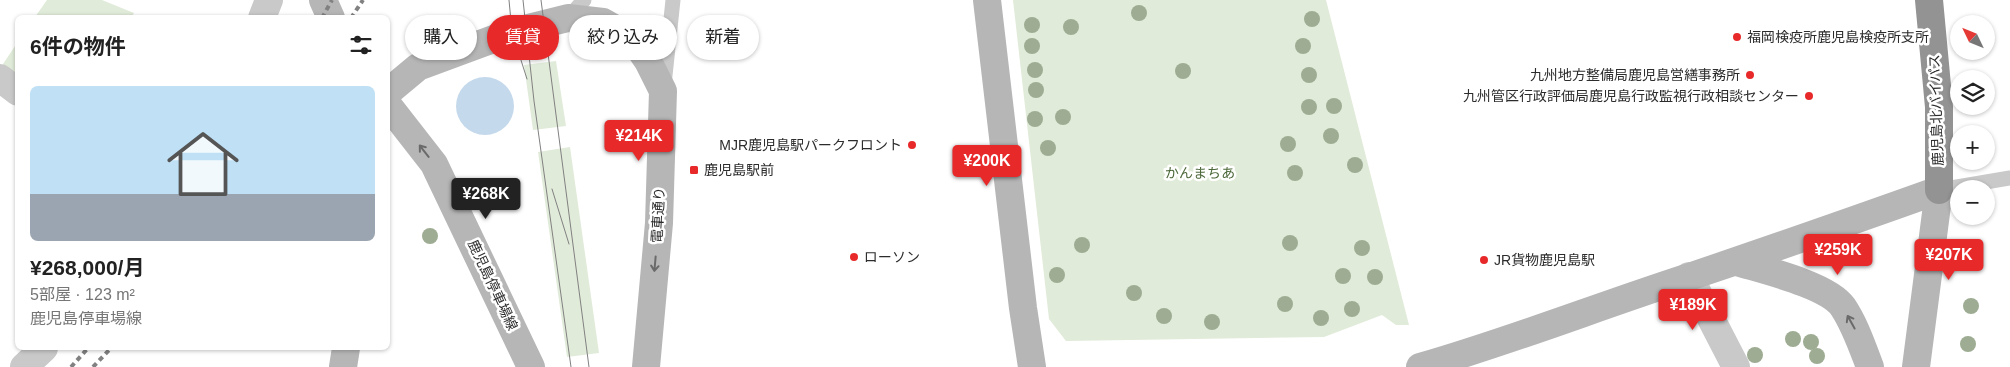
<!DOCTYPE html>
<html lang="ja">
<meta charset="utf-8">
<style>
:root{--surface:#fff;--page:#f6f6f6;--text:#222;--muted:#767676;--line:#e0e0e0;--accent:#e8292a}
body{margin:0;font-family:Arial,"Noto Sans JP",sans-serif;background:var(--page);color:var(--text);height:100vh;display:flex;flex-direction:column;font-size:19px;white-space:nowrap}
*{box-sizing:border-box;margin:0}
p{font-size:16px;color:var(--muted)}
.icon{flex:none;width:28px;height:28px;fill:none;stroke:currentColor;stroke-width:2;stroke-linecap:round;stroke-linejoin:round}
.map{position:relative;flex:1;overflow:hidden}
.side{position:absolute;left:15px;top:15px;width:375px;height:335px;display:flex;flex-direction:column;background:var(--surface);border-radius:8px;box-shadow:0 1px 4px #0004}
.side>*{flex:none}
.guide{position:absolute;left:405px;top:15px;width:475px;height:45px;display:flex;gap:10px}
.needle{width:32px;rotate:313deg}
.controls{position:absolute;left:1950px;top:15px;display:grid;gap:10px}
.controls a{display:grid;place-items:center;width:45px;height:45px;border-radius:50%;background:var(--surface);box-shadow:0 1px 4px #0004;font-size:25px}
.price{position:absolute;translate:-50% -42px;padding:0 11px;border-radius:5px;background:var(--accent);color:#fff;font-size:16px;line-height:32px;filter:drop-shadow(0 1px 2px #0008)}
.price::after{content:'';position:absolute;left:50%;top:30px;width:15px;height:11px;margin-left:-8px;background:inherit;clip-path:polygon(0 0,100% 0,50% 100%)}
.price.on{background:#222;color:#fff}
ul{padding:0;list-style:none}
li{display:grid;align-content:center;gap:10px;height:265px;padding:0 15px}
li+li{border-top:1px solid var(--line)}
li span{display:grid;place-items:center;height:155px;border-radius:8px;color:#555}
li>.icon{margin-inline-start:auto}
span .icon{width:90px;height:90px;fill:#fffc;stroke-width:1}
li b{font-size:21px}
h2{display:flex;justify-content:space-between;align-items:center;height:60px;padding:0 15px;font-size:21px}
.chip{padding:0 18px;border-radius:22px;background:var(--surface);box-shadow:0 1px 4px #0004;font-size:18px;line-height:45px}
.chip.on{background:var(--accent);color:#fff}
.map>svg:first-child{display:block}
.green{fill:#e1ebd9}
.water{fill:#c4d9eb}
.lines{fill:none;stroke-linecap:round;stroke-linejoin:round}
.lane{stroke:#c9c9c9;stroke-width:15}
.street{stroke:#c9c9c9;stroke-width:28}
.secondary{stroke:#b6b6b6;stroke-width:28}
.highway{stroke:#939393;stroke-width:28}
.tram{stroke:#818181;stroke-width:1}
.rail{stroke:#818181;stroke-width:4;stroke-dasharray:5 4;stroke-linecap:butt}
.tree{fill:#9dac92}
.oneway{stroke:#6a6a6a}
.poi-dot{fill:#e8292a;stroke:#fff;stroke-width:2}
.labels{text-anchor:middle;stroke-width:5;stroke-linejoin:round;paint-order:stroke}
.poi-label{font-size:14px;fill:#2c2c2c;stroke:#fff;text-anchor:start}
.street-label{font-size:14px;fill:#2c2c2c;stroke:#fff}
.park-label{font-size:14px;fill:#4c6839;stroke:#fff}
</style>
<div class="map">
<svg width="2010" height="367" viewBox="0 0 2010 367">
<rect width="100%" height="100%" fill="#fff"/>
<path class="green" d="M47 0H102L134 13 131 18 35 17Z
M1013 0H1326L1409 325H1396L1382 315 1324 337 1066 341 1049 319Z
M17 43V80L1 67Z
M556 61 566 126 533 130 524 65Z
M570 147 599 353 567 357 538 152Z"/>
<path class="water" d="M456 106a29 29 0 1 1 58 0a29 29 0 1 1-58 0Z"/>
<g class="lines">
<path class="lane" d="M568 18 584 0
M664 85 673 0
M1939 190 2010 178"/>
<path class="street" d="M262 18 269 0
M0 78 18 92
M1689 276 1736 367
M24 367 44 348"/>
<path class="secondary" d="M323 0 331 18
M987 0 1023 308 1032 367
M388 92 418 67 512 32 568 18 603 22 633 39 648 61 663 91 659 223 646 367
M388 105 434 164 531 367
M1737 262C1763 270 1828 285 1843 307 1855 325 1862 346 1870 367
M343 367 346 348
M1420 367C1511 341 1599 306 1689 277 1772 249 1855 220 1939 190L1916 367"/>
<path class="highway" d="M1929 0 1939 107V190"/>
<path class="tram" d="M509 0 512 32 527 79
M523 0 534 101 571 367
M541 0 589 367
M552 189 569 244"/>
<path class="rail" d="M322 18 332 0
M351 18 363 0
M71 367 88 348
M93 367 111 348"/>
</g>
<g class="tree">
<circle cx="1139" cy="13" r="8"/>
<circle cx="1312" cy="19" r="8"/>
<circle cx="1032" cy="25" r="8"/>
<circle cx="1071" cy="27" r="8"/>
<circle cx="1032" cy="46" r="8"/>
<circle cx="1303" cy="46" r="8"/>
<circle cx="1035" cy="70" r="8"/>
<circle cx="1183" cy="71" r="8"/>
<circle cx="1309" cy="75" r="8"/>
<circle cx="1036" cy="90" r="8"/>
<circle cx="1334" cy="106" r="8"/>
<circle cx="1309" cy="107" r="8"/>
<circle cx="1063" cy="117" r="8"/>
<circle cx="1035" cy="119" r="8"/>
<circle cx="1331" cy="136" r="8"/>
<circle cx="1288" cy="144" r="8"/>
<circle cx="1048" cy="148" r="8"/>
<circle cx="1355" cy="165" r="8"/>
<circle cx="1295" cy="173" r="8"/>
<circle cx="430" cy="236" r="8"/>
<circle cx="1290" cy="243" r="8"/>
<circle cx="1082" cy="245" r="8"/>
<circle cx="1362" cy="248" r="8"/>
<circle cx="1057" cy="275" r="8"/>
<circle cx="1343" cy="276" r="8"/>
<circle cx="1375" cy="277" r="8"/>
<circle cx="1134" cy="293" r="8"/>
<circle cx="1285" cy="304" r="8"/>
<circle cx="1971" cy="306" r="8"/>
<circle cx="1352" cy="309" r="8"/>
<circle cx="1164" cy="316" r="8"/>
<circle cx="1321" cy="318" r="8"/>
<circle cx="1212" cy="322" r="8"/>
<circle cx="1793" cy="339" r="8"/>
<circle cx="1811" cy="342" r="8"/>
<circle cx="1968" cy="344" r="8"/>
<circle cx="1755" cy="355" r="8"/>
<circle cx="1817" cy="356" r="8"/>
</g>
<defs><path id="oneway-shaft" d="M-6 0H5M1.5-3L5.5 0L1.5 3" fill="none" stroke-width="1.6" stroke-linecap="round" stroke-linejoin="round" transform="scale(1.25)"/></defs>
<g class="oneway">
<use href="#oneway-shaft" transform="translate(424 151) rotate(-128)"/>
<use href="#oneway-shaft" transform="translate(655 264) rotate(95)"/>
<use href="#oneway-shaft" transform="translate(1851 322) rotate(-119)"/>
</g>
<g class="poi-dot">
<circle cx="1737" cy="37" r="5"/>
<circle cx="1750" cy="75" r="5"/>
<circle cx="1809" cy="96" r="5"/>
<circle cx="912" cy="145" r="5"/>
<rect x="689" y="165" width="10" height="10" rx="2.5"/>
<circle cx="854" cy="257" r="5"/>
<circle cx="1484" cy="260" r="5"/>
</g>
<g class="labels">
<g class="poi-label">
<text x="1747" y="42">福岡検疫所鹿児島検疫所支所</text>
<text x="1740" y="80" text-anchor="end">九州地方整備局鹿児島営繕事務所</text>
<text x="1799" y="101" text-anchor="end">九州管区行政評価局鹿児島行政監視行政相談センター</text>
<text x="902" y="150" text-anchor="end">MJR鹿児島駅パークフロント</text>
<text x="704" y="175">鹿児島駅前</text>
<text x="864" y="262">ローソン</text>
<text x="1494" y="265">JR貨物鹿児島駅</text>
</g>
<g class="street-label">
<text transform="translate(1936 110) rotate(-92)" y="5">鹿児島北バイパス</text>
<text transform="translate(658 215) rotate(-87)" y="5">電車通り</text>
<text transform="translate(493 285) rotate(65)" y="5">鹿児島停車場線</text>
</g>
<g class="park-label">
<text x="1200" y="178">かんまちあ</text>
</g>
</g>
</svg>
<div class="controls">
<a><svg class="needle" viewBox="-14 -14 28 28"><path d="M0-13l5 13h-10z" fill="#e53935"/><path d="M0 13l5-13h-10z" fill="#767676"/></svg></a>
<a><svg class="icon" aria-label="layers" viewBox="0 0 24 24"><path d="M12 4l9 5-9 5-9-5zM3 14l9 5 9-5"/></svg></a>
<a>+</a>
<a>−</a>
</div>
<b class="price" style="left:639px;top:162px">¥214K</b>
<b class="price" style="left:987px;top:187px">¥200K</b>
<b class="price on" style="left:486px;top:220px">¥268K</b>
<b class="price" style="left:1838px;top:276px">¥259K</b>
<b class="price" style="left:1949px;top:281px">¥207K</b>
<b class="price" style="left:1693px;top:331px">¥189K</b>
<div class="guide">
<a class="chip">購入</a>
<a class="chip on">賃貸</a>
<a class="chip">絞り込み</a>
<a class="chip">新着</a>
</div>
<section class="side">
<h2>6件の物件<svg class="icon" aria-label="filters" viewBox="0 0 24 24"><path d="M4 7h16M4 17h16"/><circle cx="9" cy="7" r="2"/><circle cx="15" cy="17" r="2"/></svg></h2>
<ul>
<li><span style="background:linear-gradient(#bfe0f5 70%,#9aa5b1 0)"><svg class="icon" aria-label="home" viewBox="0 0 24 24"><path d="M3 11l9-7 9 7M6 9v11h12V9"/></svg></span><div><b>¥268,000/月</b><p>5部屋 · 123 m²</p><p>鹿児島停車場線</p></div></li>
</ul>
</section>
</div>
